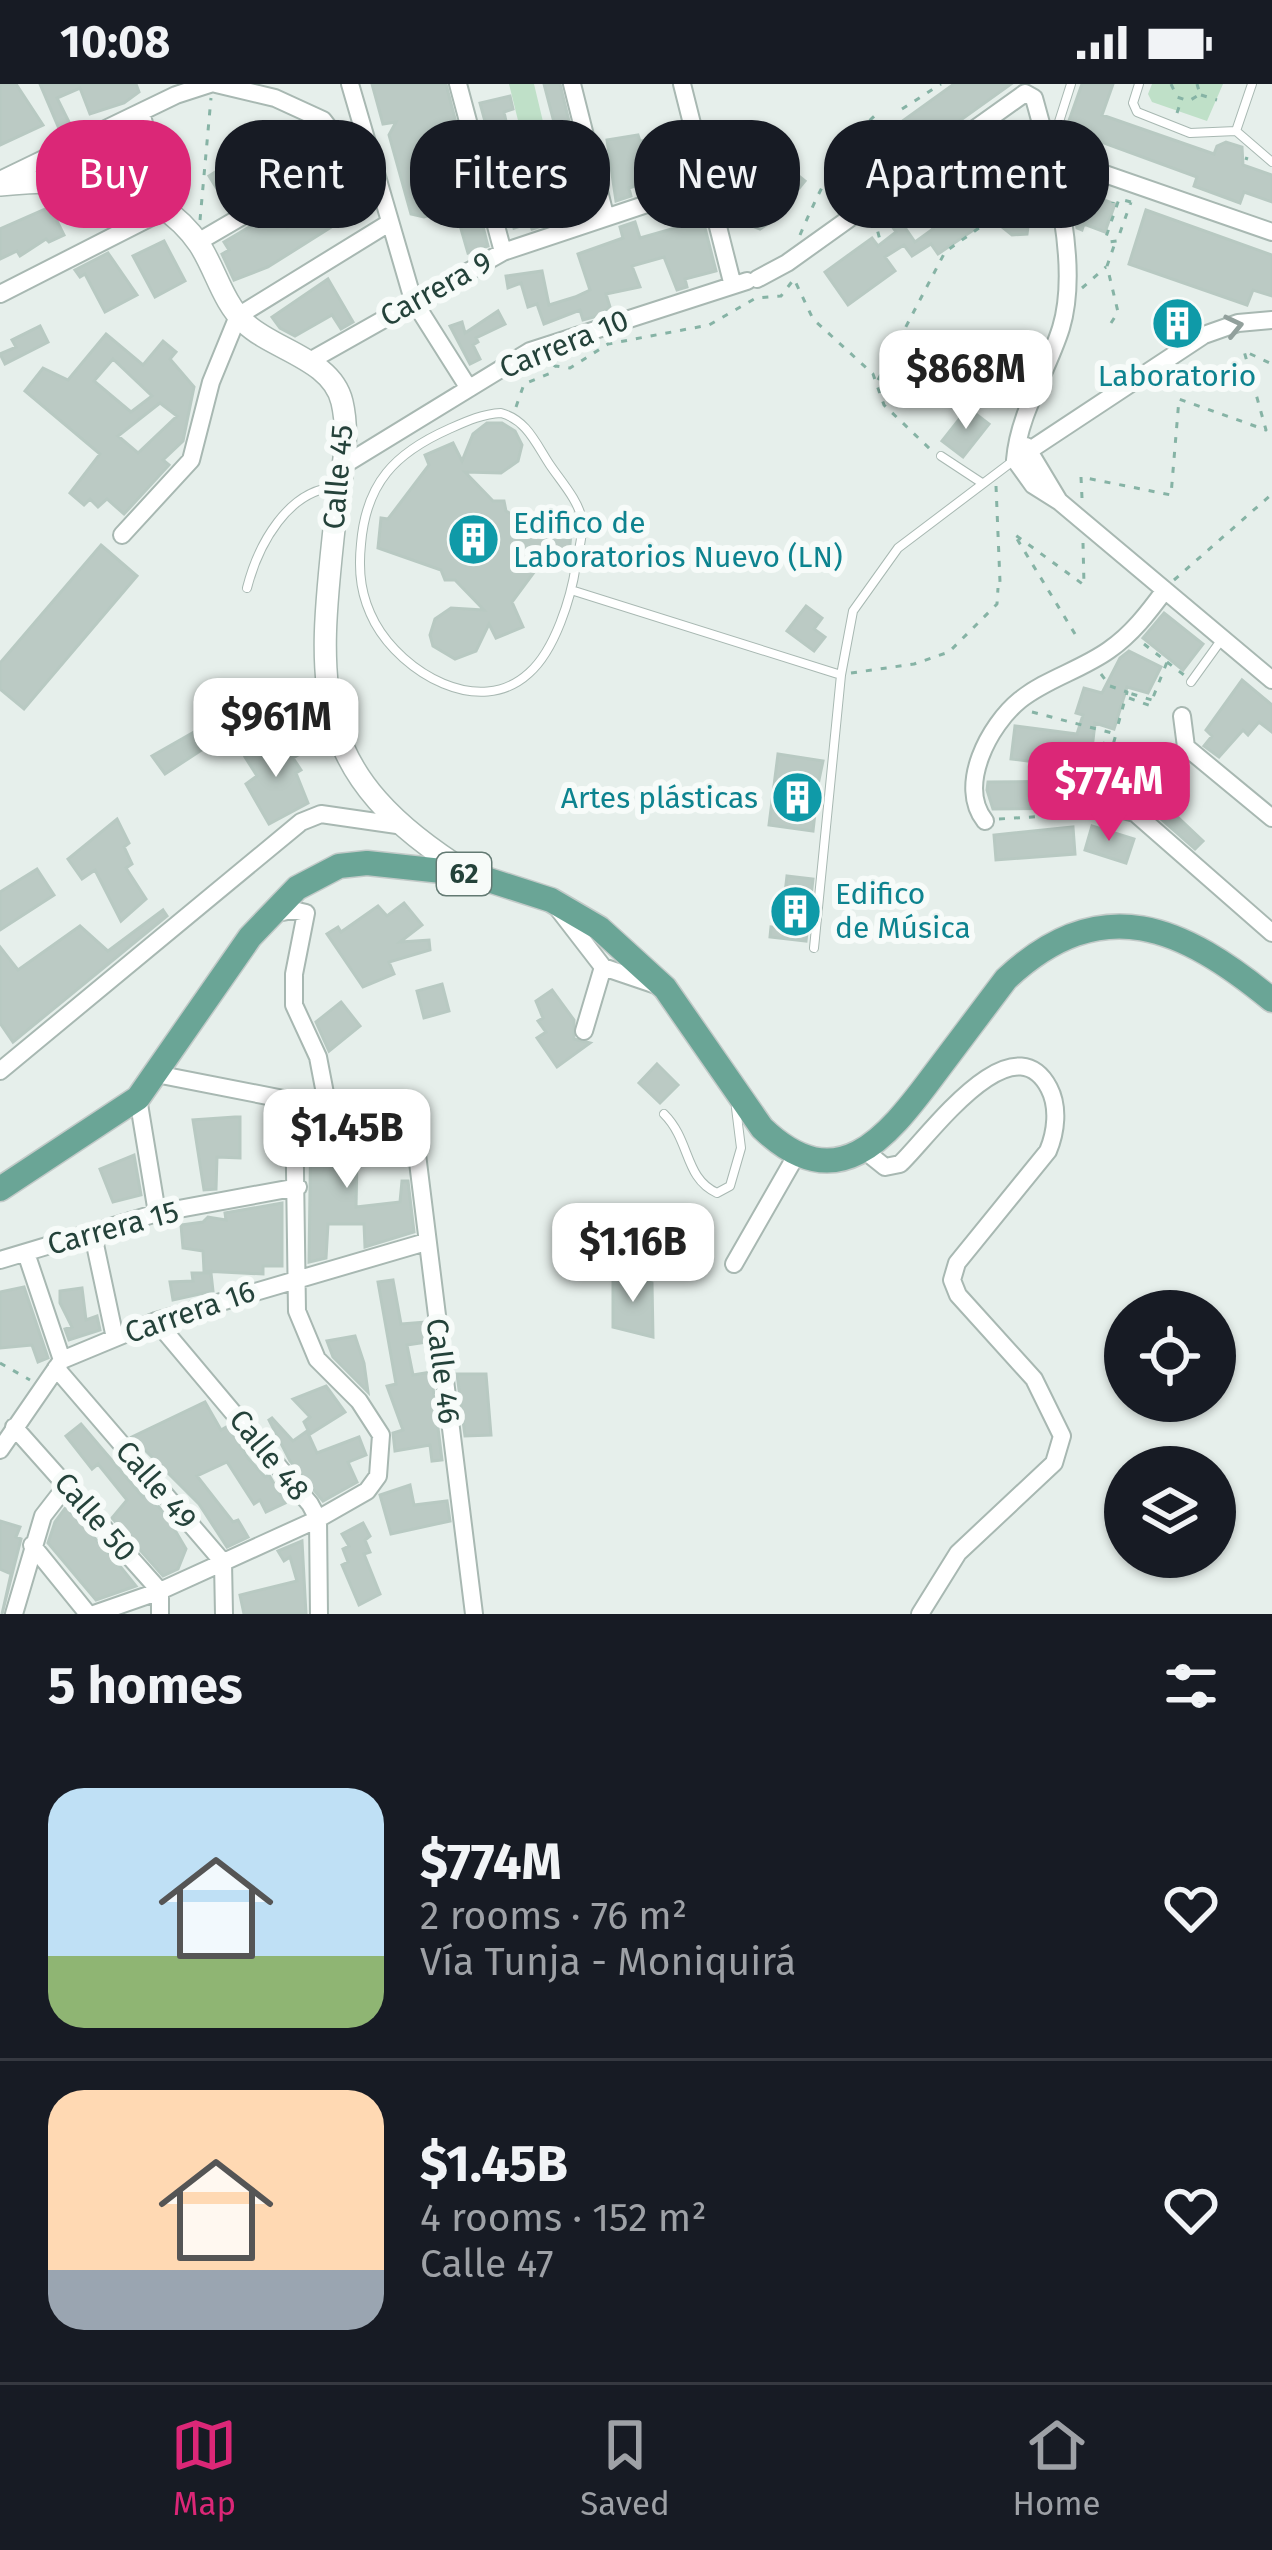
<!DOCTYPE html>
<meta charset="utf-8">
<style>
:root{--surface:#171b24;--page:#20242c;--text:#f1f3f6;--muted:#9ea1a6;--line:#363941;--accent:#db2777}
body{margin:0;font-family:"Fira Sans",sans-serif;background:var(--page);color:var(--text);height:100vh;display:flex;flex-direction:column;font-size:45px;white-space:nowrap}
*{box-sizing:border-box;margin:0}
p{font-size:39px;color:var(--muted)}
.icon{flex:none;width:66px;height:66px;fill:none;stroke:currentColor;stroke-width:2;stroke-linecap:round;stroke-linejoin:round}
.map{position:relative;height:1530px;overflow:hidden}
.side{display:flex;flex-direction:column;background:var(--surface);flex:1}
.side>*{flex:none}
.banner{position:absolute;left:36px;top:36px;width:1200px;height:108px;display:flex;gap:24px}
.buttons{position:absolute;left:1104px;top:1206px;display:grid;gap:24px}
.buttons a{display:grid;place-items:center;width:132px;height:132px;border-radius:50%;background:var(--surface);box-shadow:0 3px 9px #0004;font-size:60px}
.price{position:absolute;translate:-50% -102px;padding:0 27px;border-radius:24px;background:#fff;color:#222;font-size:39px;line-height:78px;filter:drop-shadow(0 3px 6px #0008)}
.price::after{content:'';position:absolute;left:50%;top:72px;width:36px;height:27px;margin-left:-18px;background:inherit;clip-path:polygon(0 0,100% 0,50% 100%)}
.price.active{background:var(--accent);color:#fff}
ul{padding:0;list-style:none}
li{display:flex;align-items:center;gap:36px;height:300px;padding:0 48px}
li+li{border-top:3px solid var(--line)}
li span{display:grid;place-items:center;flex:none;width:336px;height:240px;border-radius:36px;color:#555}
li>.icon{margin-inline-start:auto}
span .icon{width:144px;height:144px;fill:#fffc;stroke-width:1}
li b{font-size:51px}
h2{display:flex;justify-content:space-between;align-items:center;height:144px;padding:0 48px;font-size:51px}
.chip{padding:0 42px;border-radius:48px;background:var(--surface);box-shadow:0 3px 9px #0004;font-size:42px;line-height:108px}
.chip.active{background:var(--accent);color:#fff}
.status{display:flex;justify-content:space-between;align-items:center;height:84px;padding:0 60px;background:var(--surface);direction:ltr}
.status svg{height:33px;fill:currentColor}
.tabs{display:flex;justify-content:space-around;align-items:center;height:168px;border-top:3px solid var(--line);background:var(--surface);font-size:33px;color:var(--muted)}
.tabs a{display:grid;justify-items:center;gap:6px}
.tabs .active{color:var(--accent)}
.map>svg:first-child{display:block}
.green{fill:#bfe0c8}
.building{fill:#bbcac4;stroke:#b8c9c2;stroke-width:3;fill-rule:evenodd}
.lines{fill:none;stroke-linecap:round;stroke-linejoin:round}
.service-casing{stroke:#a8b8b2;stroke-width:10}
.minor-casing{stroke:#a8b8b2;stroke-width:20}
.tertiary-casing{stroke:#a8b8b2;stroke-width:24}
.primary-casing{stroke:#c2cac8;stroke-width:27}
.path{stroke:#86b3a5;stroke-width:3;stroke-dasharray:6 9;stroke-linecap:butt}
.service{stroke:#fff;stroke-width:8}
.minor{stroke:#fff;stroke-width:16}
.tertiary{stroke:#fff;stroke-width:21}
.primary{stroke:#6aa596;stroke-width:24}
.oneway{stroke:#92a09c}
.labels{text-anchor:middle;stroke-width:12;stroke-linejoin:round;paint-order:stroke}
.shield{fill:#f7fbf9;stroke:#637a73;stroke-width:3}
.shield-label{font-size:27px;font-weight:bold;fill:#24423a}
.street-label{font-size:30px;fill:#24423a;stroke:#f7fbf9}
.culture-label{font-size:30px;fill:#0d838f;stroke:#f7fbf9;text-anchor:start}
</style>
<div class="status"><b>10:08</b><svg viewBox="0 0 49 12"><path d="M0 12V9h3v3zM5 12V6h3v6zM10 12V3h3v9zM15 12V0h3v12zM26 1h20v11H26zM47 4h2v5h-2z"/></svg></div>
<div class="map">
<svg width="1272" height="1530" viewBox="0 0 1272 1530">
<rect width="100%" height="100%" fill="#e6efeb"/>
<path class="green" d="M509 0H534L556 92 532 93Z
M1152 0H1223L1207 37 1152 18 1148 10Z"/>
<path class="building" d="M0 0H16L43 41 0 61Z
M40 0H136L139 8 124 19 90 30 80 4 57 14 71 42 60 47Z
M372 0H446L488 162 468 169 457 131 452 132 450 125 424 133 411 130 389 51 396 38 383 40Z
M544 0H560L586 107 576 110 581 129 532 145 530 139 514 144 480 19 510 12 513 25 504 28 506 37 497 43 502 67 515 63 526 124 540 122 546 131 563 124 556 98 562 97 553 67 561 65Z
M954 0H1011L870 101 851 74Z
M1082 0H1113L1102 31 1214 70 1217 62 1226 58 1242 63 1243 81 1272 91V118L1244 108 1240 119 1194 102 1197 93 1066 45Z
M301 42 315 46 325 59 281 80 225 118 209 92 242 71 248 80 285 61 280 52Z
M673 44 678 73 687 71 691 88 671 97 670 90 629 104 631 112 616 117 607 56 638 51 640 57 660 55 658 47Z
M134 51 146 96 122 82 123 91 106 87V83L78 84 75 74 90 67 92 74 121 69 118 55Z
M983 68 998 83 987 91 1011 126 1014 122 1029 135 1027 150 1012 151 991 134 938 170 931 160 912 172 904 161 885 173 895 187 848 221 825 188 872 154 878 162 896 148 882 128 890 122 915 158 933 145 908 109 940 85 945 93Z
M785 81 805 97 772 137 760 145 747 140 743 136 746 129Z
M1081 108 1115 120 1105 148 1084 140 1082 146 1077 144 1074 127Z
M324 122 336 140 268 183 234 196 222 170 229 166 224 158 276 127 287 144Z
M50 123 64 151 49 158 46 155 20 172 17 167 0 175V145Z
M1146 126 1272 171V212L1253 206 1247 221 1129 180Z
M703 136 716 187 685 195 687 203 677 206 664 173 632 182 640 203 606 210 610 223 598 232 583 236 580 226 544 240 537 220 528 223 521 199 508 204 506 192 542 187 549 221 575 213 590 206 578 170 623 154 620 143 635 138 640 154Z
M164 157 185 197 155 213 133 172Z
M108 169 137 211 105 228 85 190 80 193 75 186Z
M328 195 353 238 341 245 332 231 295 252 280 244 272 233Z
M498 227 505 240 476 254 478 258 473 261 480 275 470 280 450 242 462 238 465 249Z
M40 242 48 258 5 280 0 270 16 263 12 256Z
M106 250 143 281 163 257 176 268 170 275 194 303 183 357 163 376 169 381 124 430 107 415 98 423 90 415 84 421 70 409 100 370 25 307 43 284 68 296ZM113 275 152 312 131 328 94 297ZM160 319 177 332 138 369 118 352Z
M968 324 989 340 963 373 942 357Z
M487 339H502L515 347 522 361 518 377 501 389 465 388 493 417H504L506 427 530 440 571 450 568 480 543 476 512 518 523 543 496 554 489 540 476 567 455 575 433 562 430 551 435 535 451 524 484 526 455 496H445L441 486 378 464 381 434 388 435 429 381 425 371 453 359 462 377 473 350Z
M101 461 137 492 24 625 0 605V579Z
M806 522 822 534 814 545 825 553 814 567 787 547Z
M1164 529 1203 560 1183 586 1143 554Z
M1129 567 1161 583 1148 609 1127 603 1114 645 1095 639 1092 665 1154 685 1148 705 1203 757 1195 765 1151 726 1156 720 1100 702 1101 686 1011 675 1015 642 1077 650 1083 631 1076 629 1084 604 1102 609 1120 574Z
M1242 596 1272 621V648L1259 638 1248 651 1243 646 1219 673 1204 662 1212 652 1206 646Z
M275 602 282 613 165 690 152 672Z
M281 650 298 671 293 674 301 686 296 689 308 719 269 740 246 700 257 692 245 673Z
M778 670 823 677 812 729H815L813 747 769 741Z
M1076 697 1067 712 1072 724 993 725 987 706 988 698Z
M117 735 129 759 124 763 132 780 126 784 146 815 121 837 95 786 82 795 68 775Z
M1092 742 1134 755 1126 779 1085 766Z
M1073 743 1075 770 996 776 994 751Z
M37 785 54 811 0 846V808Z
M787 792 813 795 806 857 770 853 771 843 781 844Z
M404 819 422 841 400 858 429 856 430 866 389 878 394 890 363 903 327 850 338 843 341 848 378 822 387 832Z
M163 826 167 832 13 958 0 939V863L18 886 80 842 108 867Z
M442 900 449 927 424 934 417 907Z
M552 906 574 936V955L590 959 557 983 537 954 546 948 538 937 543 934 536 917Z
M341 918 360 942 329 967 316 938Z
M657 980 678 1001 660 1019 639 999Z
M235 1033H240V1074L217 1073 216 1105 204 1106 193 1036Z
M311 1034 363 1044V1075H357L356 1123 400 1118 402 1097H408L414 1148 365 1163 364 1140H328L326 1174 309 1178Z
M134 1071 141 1111 113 1118 100 1085Z
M282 1119V1182H263V1190L204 1187 203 1167 183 1164 181 1141 203 1138 208 1133 226 1136 225 1129Z
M613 1188 652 1199 653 1253 613 1243Z
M192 1189H211L213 1207 173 1216 170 1198 193 1197Z
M393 1196 401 1240 425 1238 427 1258 407 1261 413 1291 431 1288 442 1376 432 1377 430 1361 395 1367 393 1349 403 1346 387 1302 396 1300 378 1198Z
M24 1203 48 1274 38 1278 32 1261 0 1264V1208Z
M82 1204 86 1236 97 1232 100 1246 69 1256 65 1245 72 1243 60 1219V1207Z
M355 1252 364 1279 368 1308 333 1273 327 1257Z
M457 1290H486L491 1351 465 1352Z
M326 1302 345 1328 310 1350 304 1338 310 1333 293 1315Z
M205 1318 221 1346 228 1342 248 1374 265 1393 269 1391 285 1419 266 1428 260 1416 254 1420 227 1378 197 1392 233 1438 238 1436 248 1453 227 1463 199 1420 132 1353Z
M272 1334 293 1357 307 1347 317 1369 359 1353 366 1371 348 1378 357 1398 323 1417 290 1377 269 1336Z
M81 1340 143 1413 147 1410 166 1431 186 1465 178 1485 163 1492 112 1434 127 1416 98 1380 92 1385 66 1352Z
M410 1401 414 1421 447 1417 450 1437 391 1450 380 1411Z
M66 1423 115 1476 136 1502 96 1516 48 1459 55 1438Z
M0 1437 20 1443 16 1453 21 1455 2 1530 11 1490 0 1485Z
M363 1439 370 1452 365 1456 370 1468 364 1470 380 1510 359 1521 342 1481 348 1478 343 1465 349 1462 342 1450Z
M302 1457 306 1530H244L240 1511 297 1497 290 1473 284 1477 278 1467Z"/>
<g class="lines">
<defs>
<path id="service" d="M1139 0 1133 19 1137 28 1190 49 1236 47 1252 0
M1236 47 1272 78
M1048 53 1057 44 1071 0
M1161 250 1176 266
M998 313 1035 300
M501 329C527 336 536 360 550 381 560 396 579 417 582 436 584 450 578 467 576 481 571 514 555 566 529 589 479 635 402 588 375 539 361 513 358 489 361 460 366 399 395 369 449 345 467 337 482 330 501 329Z
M941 372 982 399
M247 504C258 461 288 405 337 403
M571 506 841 591
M1191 598 1222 555
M814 864 841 591 853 527 898 464 1013 377
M664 1030C691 1057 684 1094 717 1109L730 1102 741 1064 736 1024"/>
<path id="minor" d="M216 0 275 14 323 36 377 107
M350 0 413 216 468 303
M458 0 503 168
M572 0 605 131
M682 0 732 198
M1050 71 1272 148
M0 96 176 11 210 0
M198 158 347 71
M757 195 787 179 1025 9 1034 14C1052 79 1081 178 1061 244 1047 289 1019 328 1015 376L1033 401 1060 418 1272 596
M0 210 167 125 141 28
M308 278 503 168 707 100
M1026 362 1059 417
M1015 376 1204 251 1238 239 1272 236
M344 381 530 267 747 197
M122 451 191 376 211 298 238 232 389 139
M1182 632 1186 663
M1171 682 1186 663 1272 734
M1079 714 1135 729 1272 849
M985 737C957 702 989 641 1020 616 1046 595 1081 586 1109 566 1132 550 1148 529 1165 506
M559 826 603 883 584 947
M272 830 293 826 306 829 294 890V921L318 973 328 1025
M603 883 659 902
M0 987 301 738 321 730 397 741
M156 990 395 1037 415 1054 474 1530
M138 1014 157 1129
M865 1067 885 1083 900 1080C927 1055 1012 934 1049 1004 1059 1023 1056 1048 1048 1067L957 1179 952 1196 958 1211 1034 1295 1062 1352 1054 1379 958 1469 920 1530
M93 1151 115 1254
M26 1169 62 1276
M0 1176 157 1129 298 1103
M734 1180 797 1070
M156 1237 310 1420 318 1435 319 1530
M56 1284 223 1478 224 1530
M14 1343 160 1507V1530
M0 1366 62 1276 156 1237 426 1158
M32 1461 88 1530
M14 1530 43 1432 67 1401
M94 1530 160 1507 318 1435 367 1407 378 1392 381 1351 359 1317 317 1275 297 1227 294 1018"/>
<path id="tertiary" d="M0 101C72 94 153 93 199 160 215 184 223 219 245 239 273 266 332 275 342 318 351 356 340 398 335 436 316 608 309 690 468 789"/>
<path id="primary" d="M0 1105 138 1014 250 853 297 804 339 782 367 779 470 790 551 816 599 844 665 904 762 1044C837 1116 886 1055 933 992 957 960 982 927 1006 895 1102 805 1183 843 1272 916"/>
</defs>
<use href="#service" class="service-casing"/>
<use href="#minor" class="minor-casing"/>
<use href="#tertiary" class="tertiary-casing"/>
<use href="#primary" class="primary-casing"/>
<path class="path" d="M1171 0 1177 13 1189 17 1200 10 1197 0
M1201 11 1217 16
M902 25 941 0
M1177 29 1181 17
M1245 74 1248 75
M1082 108 1093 111 1095 106H1102
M1095 112 1105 115 1103 109
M1131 118 1119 115 1106 153 1109 158 1117 157 1131 118
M1113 119V118
M1075 121 1086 100
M874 133 881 160
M200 136 211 14
M800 151C820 105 840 61 879 28
M1082 204 1106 183
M1111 239 1118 228 1107 182 1115 159
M878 296 945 168 1010 122 1012 111 1000 75 1034 65
M516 323 524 300 551 289 555 282 570 284 608 260 709 241 756 214 781 212 794 195 813 235 873 290 884 321 931 366
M996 402 1000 498
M1082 414 1081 393 1171 411 1179 315 1266 346 1244 267 1272 280
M1174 496 1272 410
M1075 550 1014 450 1084 501 1083 459
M1144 560 1167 578 1152 616
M1167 578 1184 591
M851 589 914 580 949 568 997 520 998 504
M1101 590 1110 602 1127 608 1116 648
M1129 614 1151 622 1152 616 1129 609
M1032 628 1116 650 1113 661
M1079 698V691L1090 692 1097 657 1156 677
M999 735 1079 730
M0 1279 30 1296"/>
<use href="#service" class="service"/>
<use href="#minor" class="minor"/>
<use href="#tertiary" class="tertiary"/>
<use href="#primary" class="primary"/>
</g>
<defs><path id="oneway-chevron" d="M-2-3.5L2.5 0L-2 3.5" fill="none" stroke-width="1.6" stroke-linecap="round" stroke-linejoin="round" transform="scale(3)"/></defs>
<use class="oneway" href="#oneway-chevron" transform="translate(1234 242) rotate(-13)"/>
<defs>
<symbol id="building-disc" viewBox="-11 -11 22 22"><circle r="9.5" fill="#0f9aa8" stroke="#f7fbf9"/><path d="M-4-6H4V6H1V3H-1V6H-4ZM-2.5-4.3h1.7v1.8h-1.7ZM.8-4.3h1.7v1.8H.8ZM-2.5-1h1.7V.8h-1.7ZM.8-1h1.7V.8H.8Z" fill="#fff"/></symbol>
</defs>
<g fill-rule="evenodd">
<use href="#building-disc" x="1148" y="210" width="59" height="59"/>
<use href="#building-disc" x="444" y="426" width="59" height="59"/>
<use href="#building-disc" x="768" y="684" width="59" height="59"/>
<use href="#building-disc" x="766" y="798" width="59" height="59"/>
</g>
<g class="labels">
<rect class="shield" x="437" y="769" width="54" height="42" rx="9"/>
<g class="shield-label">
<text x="464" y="799">62</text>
</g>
<g class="street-label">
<text transform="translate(436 205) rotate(-29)" y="10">Carrera 9</text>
<text transform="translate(564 260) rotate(-22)" y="10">Carrera 10</text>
<text transform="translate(338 393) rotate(-85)" y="10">Calle 45</text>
<text transform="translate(113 1144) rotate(-15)" y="10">Carrera 15</text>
<text transform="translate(190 1228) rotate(-19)" y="10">Carrera 16</text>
<text transform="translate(443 1287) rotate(83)" y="10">Calle 46</text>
<text transform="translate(269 1371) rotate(51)" y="10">Calle 48</text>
<text transform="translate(156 1401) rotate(49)" y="10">Calle 49</text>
<text transform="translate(95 1433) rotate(49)" y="10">Calle 50</text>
</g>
<g class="culture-label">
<text x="1177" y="302" text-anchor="middle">Laboratorio</text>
<text x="513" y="449">Edifico de<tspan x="513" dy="34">Laboratorios Nuevo (LN)</tspan></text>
<text x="758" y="724" text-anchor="end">Artes plásticas</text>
<text x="835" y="820">Edifico<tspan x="835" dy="34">de Música</tspan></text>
</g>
</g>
</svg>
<div class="buttons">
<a><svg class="icon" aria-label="locate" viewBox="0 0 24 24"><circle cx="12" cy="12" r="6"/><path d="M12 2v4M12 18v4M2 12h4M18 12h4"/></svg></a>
<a><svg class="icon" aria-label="layers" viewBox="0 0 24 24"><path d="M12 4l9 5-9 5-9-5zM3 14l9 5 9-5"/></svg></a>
</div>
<b class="price" style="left:966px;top:348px">$868M</b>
<b class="price" style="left:276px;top:696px">$961M</b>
<b class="price active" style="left:1109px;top:760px">$774M</b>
<b class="price" style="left:347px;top:1107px">$1.45B</b>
<b class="price" style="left:633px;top:1221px">$1.16B</b>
<div class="banner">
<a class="chip active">Buy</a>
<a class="chip">Rent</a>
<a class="chip">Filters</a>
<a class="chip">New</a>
<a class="chip">Apartment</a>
</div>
</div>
<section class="side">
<h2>5 homes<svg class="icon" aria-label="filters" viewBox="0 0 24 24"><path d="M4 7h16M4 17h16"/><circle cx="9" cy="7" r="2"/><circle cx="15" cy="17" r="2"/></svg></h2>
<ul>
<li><span style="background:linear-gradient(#bfe0f5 70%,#8fb573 0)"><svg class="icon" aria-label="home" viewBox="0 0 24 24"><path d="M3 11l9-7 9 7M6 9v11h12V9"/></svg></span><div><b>$774M</b><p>2 rooms · 76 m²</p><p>Vía Tunja - Moniquirá</p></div><svg class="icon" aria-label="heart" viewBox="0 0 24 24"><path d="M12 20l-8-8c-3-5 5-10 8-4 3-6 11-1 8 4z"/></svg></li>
<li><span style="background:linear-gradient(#ffd9b3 75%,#9aa5b1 0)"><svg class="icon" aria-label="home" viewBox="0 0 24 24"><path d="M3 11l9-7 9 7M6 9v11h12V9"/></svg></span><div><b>$1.45B</b><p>4 rooms · 152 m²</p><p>Calle 47</p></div><svg class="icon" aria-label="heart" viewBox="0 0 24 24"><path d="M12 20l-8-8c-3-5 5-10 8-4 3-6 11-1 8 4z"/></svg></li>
</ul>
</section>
<nav class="tabs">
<a class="active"><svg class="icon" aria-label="map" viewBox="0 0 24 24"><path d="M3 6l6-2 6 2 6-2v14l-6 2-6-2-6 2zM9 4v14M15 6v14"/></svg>Map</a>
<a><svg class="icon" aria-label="saved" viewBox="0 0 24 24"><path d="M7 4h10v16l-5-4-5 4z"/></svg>Saved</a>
<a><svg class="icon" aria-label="home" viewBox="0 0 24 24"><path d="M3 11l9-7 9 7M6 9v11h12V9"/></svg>Home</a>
</nav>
